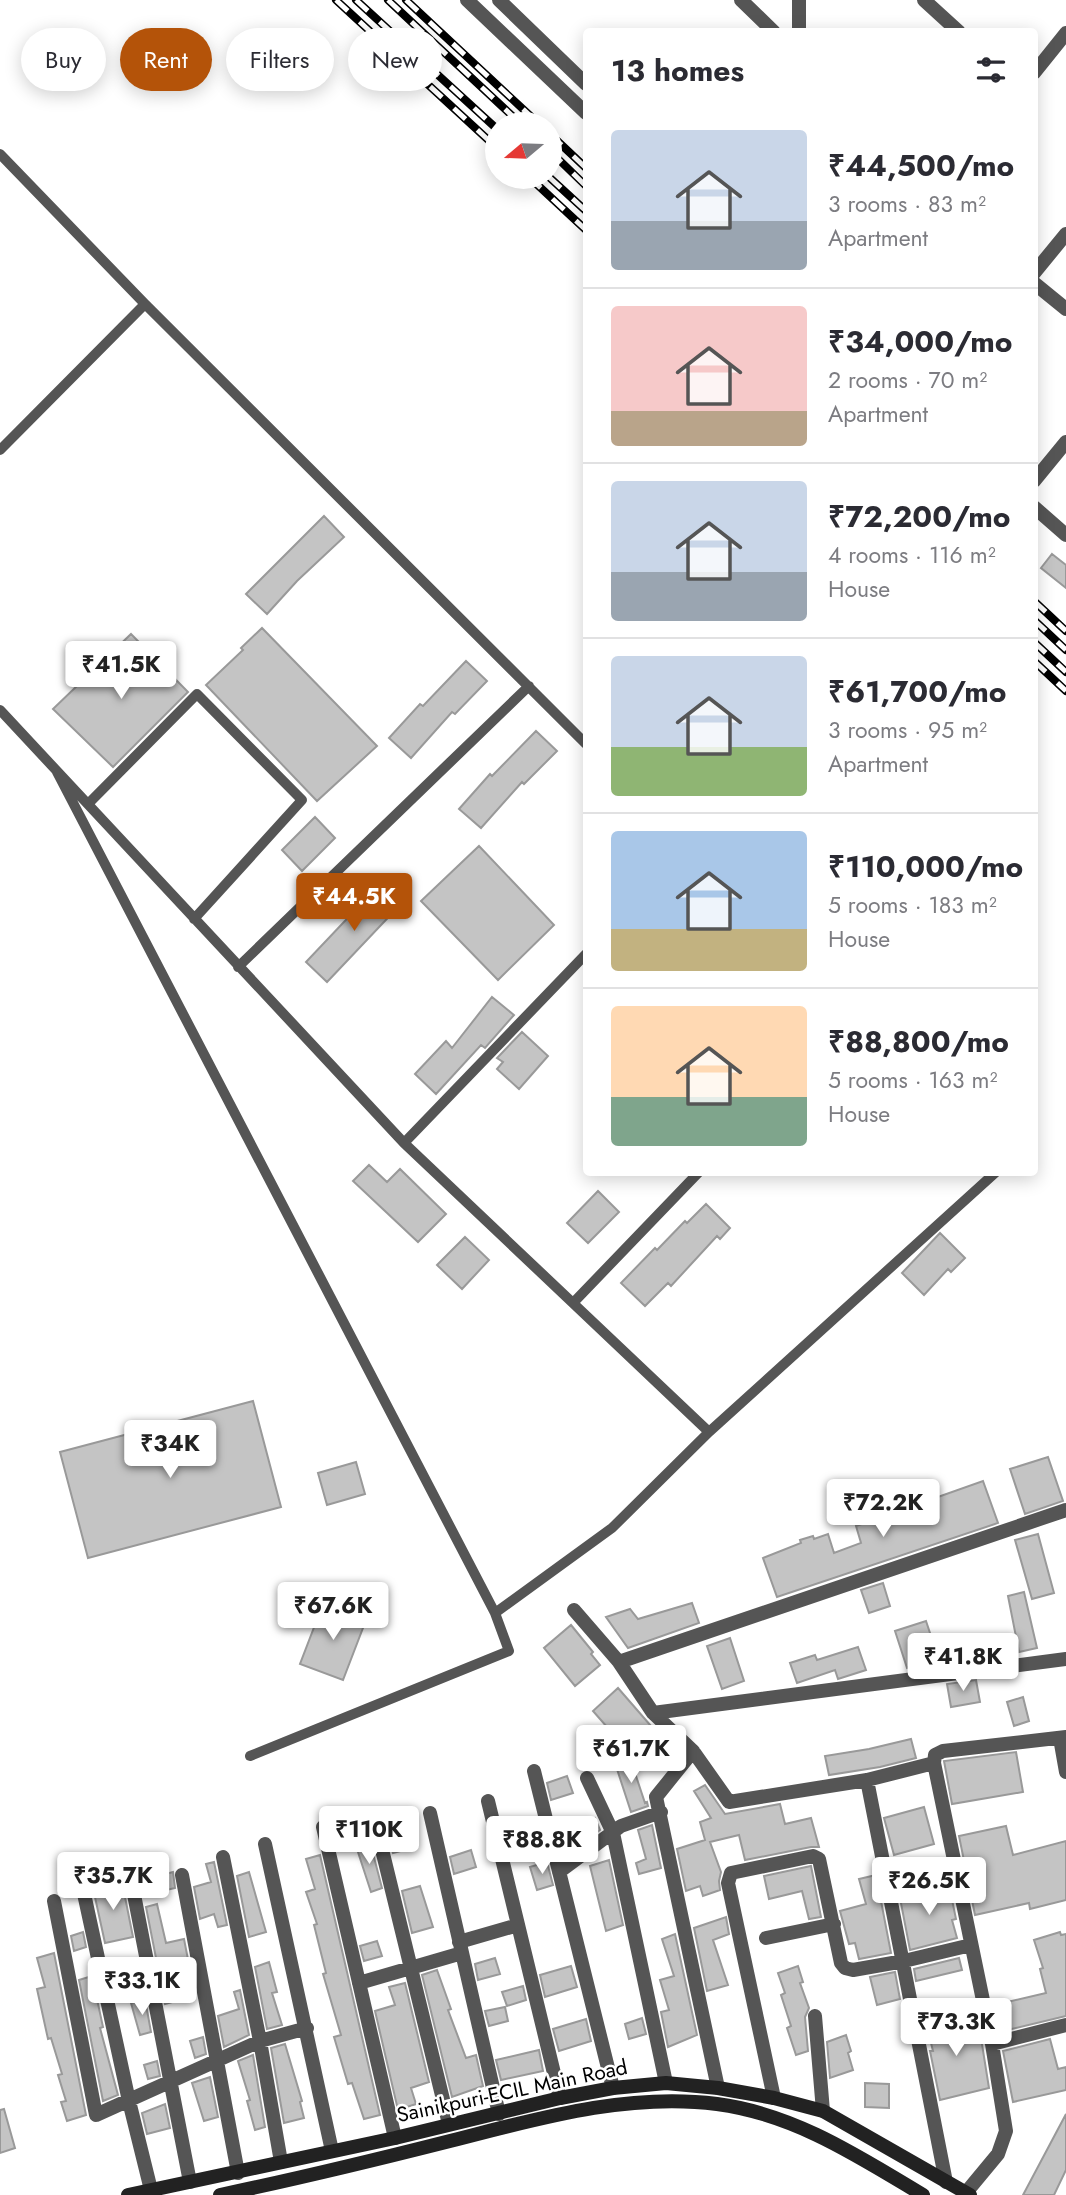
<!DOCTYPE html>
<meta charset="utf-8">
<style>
:root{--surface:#fff;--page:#f2f2f3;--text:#2b2b33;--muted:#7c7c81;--line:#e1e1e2;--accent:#b45309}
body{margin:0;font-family:Jost,sans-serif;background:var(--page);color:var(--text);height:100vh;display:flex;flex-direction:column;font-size:26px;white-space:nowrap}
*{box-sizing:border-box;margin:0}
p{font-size:23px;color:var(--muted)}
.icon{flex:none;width:38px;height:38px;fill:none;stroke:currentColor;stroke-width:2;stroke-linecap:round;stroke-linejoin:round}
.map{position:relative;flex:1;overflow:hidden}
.drawer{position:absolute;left:583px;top:28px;width:455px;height:1148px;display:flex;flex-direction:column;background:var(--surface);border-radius:7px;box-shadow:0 4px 18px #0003}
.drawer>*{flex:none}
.top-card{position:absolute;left:21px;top:28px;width:457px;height:63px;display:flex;gap:14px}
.needle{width:46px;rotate:251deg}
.tools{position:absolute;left:485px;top:112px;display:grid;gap:14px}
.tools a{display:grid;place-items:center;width:77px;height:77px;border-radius:50%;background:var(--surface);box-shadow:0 4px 18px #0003;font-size:35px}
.price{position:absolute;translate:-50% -60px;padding:0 16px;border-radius:7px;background:#fff;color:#222;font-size:23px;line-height:46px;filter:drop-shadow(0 2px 4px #0008)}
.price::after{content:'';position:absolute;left:50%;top:42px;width:21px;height:16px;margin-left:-10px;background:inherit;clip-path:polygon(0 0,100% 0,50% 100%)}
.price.on{background:var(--accent);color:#fff}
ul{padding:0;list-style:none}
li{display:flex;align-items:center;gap:21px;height:175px;padding:0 28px}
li+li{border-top:2px solid var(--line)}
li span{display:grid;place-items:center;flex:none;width:196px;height:140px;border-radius:7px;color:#555}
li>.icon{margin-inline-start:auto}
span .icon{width:84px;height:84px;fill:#fffc;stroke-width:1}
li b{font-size:30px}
h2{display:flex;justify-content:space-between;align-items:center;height:84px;padding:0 28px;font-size:30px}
.pill{padding:0 24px;border-radius:32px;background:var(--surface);box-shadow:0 4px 18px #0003;font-size:24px;line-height:63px}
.pill.on{background:var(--accent);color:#fff}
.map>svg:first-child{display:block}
.building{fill:#c4c4c4;stroke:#999;stroke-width:2}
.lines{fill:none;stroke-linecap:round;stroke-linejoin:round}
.service{stroke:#555;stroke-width:10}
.minor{stroke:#555;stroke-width:14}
.tertiary{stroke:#555;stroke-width:14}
.secondary{stroke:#222;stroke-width:14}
.rail-casing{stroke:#000;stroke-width:8}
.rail{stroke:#fff;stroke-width:5;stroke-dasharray:16;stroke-linecap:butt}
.labels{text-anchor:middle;stroke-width:5;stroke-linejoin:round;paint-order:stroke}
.street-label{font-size:21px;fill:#000;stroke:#fff}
</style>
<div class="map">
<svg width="1066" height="2195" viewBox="0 0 1066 2195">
<rect width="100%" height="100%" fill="#fff"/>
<path class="building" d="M324 516 344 537 297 581 267 614 246 594Z
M1052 554 1066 565V588L1041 568Z
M262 628 377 746 317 801 206 685 243 650 241 648Z
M131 634 188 692 113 767 53 709Z
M466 661 487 681 455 714 452 712 411 758 389 738 420 704 423 706Z
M536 731 557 751 524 784 522 782 481 828 459 809 490 774 492 776Z
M315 817 335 838 302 871 282 850Z
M479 846 554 925 498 980 421 901Z
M380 884 401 904 327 982 306 962Z
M492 997 514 1015 485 1048 481 1045 436 1094 415 1074 446 1041 452 1048Z
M522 1032 548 1056 519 1089 497 1069 503 1062 497 1058Z
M369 1165 387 1182 400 1169 446 1214 418 1242 353 1181Z
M598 1191 619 1212 588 1243 567 1223Z
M706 1204 730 1228 720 1239 717 1236 671 1286 668 1283 645 1306 621 1283 655 1248 657 1250 685 1221 687 1223Z
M940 1233 965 1258 951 1272 948 1269 924 1295 902 1273Z
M465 1237 489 1260 462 1289 437 1265Z
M253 1401 281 1507 88 1558 60 1452Z
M1048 1457 1063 1501 1025 1514 1010 1469Z
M356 1462 365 1494 327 1505 318 1473Z
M983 1481 998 1523 777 1597 763 1558 801 1543 800 1540 813 1536 814 1539 828 1534 834 1553 861 1543 856 1526Z
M1038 1534 1054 1593 1032 1599 1015 1540Z
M883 1583 890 1606 869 1613 861 1590Z
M1024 1592 1037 1648 1019 1652 1008 1596Z
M692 1603 699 1623 628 1648 606 1617 630 1609 638 1619Z
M323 1604 366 1620 343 1680 300 1664Z
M926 1621 938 1657 907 1668 895 1631Z
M571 1625 593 1652 591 1654 600 1665 575 1686 544 1648Z
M730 1638 744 1681 722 1689 707 1646Z
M858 1647 866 1670 838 1679 835 1670 797 1683 790 1663 815 1655 817 1660Z
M976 1680 980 1702 951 1707 947 1684Z
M618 1688 651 1726 627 1747 609 1726 607 1727 593 1711Z
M1023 1697 1029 1721 1014 1726 1007 1702Z
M911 1739 916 1758 880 1767 829 1775 825 1756 869 1749Z
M1016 1752 1023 1792 952 1804 944 1761Z
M630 1758 645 1803 647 1802 648 1806 631 1812 615 1763Z
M567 1776 573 1793 551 1800 547 1783Z
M705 1785 725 1814 780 1804 785 1824 811 1818 819 1847H811L745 1860 739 1835 710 1842 721 1872 719 1881 720 1890 703 1896 700 1886 686 1891 677 1849 705 1840 700 1822 711 1818 694 1791Z
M924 1807 934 1844 894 1855 884 1818Z
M405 1816 412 1848 393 1853 385 1821Z
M595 1818 600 1830 590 1837 581 1840 576 1824Z
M652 1825 661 1868 639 1874 636 1863 646 1859 638 1830Z
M349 1826 355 1843 338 1848 334 1831Z
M1006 1826 1013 1855 1066 1841V1900L1030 1909 1029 1903 975 1915 959 1836Z
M370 1842 382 1888 371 1892 356 1846Z
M471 1850 476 1867 454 1874 450 1857Z
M320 1855 380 2115 364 2119 352 2083 348 2084 334 2037 341 2035 323 1974 326 1973 314 1925 317 1924 306 1892 315 1889 306 1859Z
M609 1860 623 1925 606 1931 590 1866Z
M214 1862 227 1925 218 1927 214 1914 200 1919 194 1887 211 1882 206 1864Z
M547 1862 553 1885 537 1890 530 1867Z
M811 1866 821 1917 809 1919 802 1891 769 1899 764 1876Z
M173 1872 175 1888 162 1891 158 1876Z
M249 1872 266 1932 249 1937 237 1876Z
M876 1875 891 1953 859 1959 855 1943 849 1944 840 1911 866 1904 859 1879Z
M122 1882 133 1937 105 1943 93 1888Z
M949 1885 956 1919 952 1920 957 1938 910 1950 900 1898Z
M420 1886 433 1927 412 1933 402 1891Z
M157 1904 166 1943 184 1939 193 1985 173 1991 176 2001 165 2004 146 1907Z
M726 1917 729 1934 713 1940 728 1985 707 1991 694 1928Z
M83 1932 86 1947 74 1951 71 1936Z
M1060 1932 1061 1935 1066 1934V2016L999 2032 994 2005 1046 1993 1040 1969 1043 1968 1034 1940Z
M675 1934 697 2035 668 2047 661 2012 669 2010 660 1980 674 1976 662 1939Z
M377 1941 382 1956 364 1961 360 1946Z
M54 1953 86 2115 67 2121 61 2102 66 2101 58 2075 62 2074 51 2038 48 2039 37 1989 45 1987 37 1958Z
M495 1958 500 1974 478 1980 475 1964Z
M959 1958 962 1970 916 1981 914 1969Z
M269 1962 277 1992 272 1993 282 2025 267 2029 255 1967Z
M571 1966 577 1987 545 1997 540 1975Z
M798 1966 803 1982 800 1983 809 2008 805 2017 808 2051 796 2055 787 2028 791 2026 781 1995 785 1993 778 1973Z
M437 1970 451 2009 448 2010 466 2058 476 2055 483 2086 452 2097 422 1975Z
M895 1972 900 1999 877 2005 870 1977Z
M92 1976 103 2027 100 2028 118 2095 103 2101 79 1980Z
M405 1983 429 2082 411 2088 416 2104 398 2110 375 2011 395 2005 389 1987Z
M523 1986 526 2000 507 2006 502 1992Z
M240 1990 249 2035 224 2047 218 2016 239 2009 234 1992Z
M145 1999 151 2032 140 2035 131 2003Z
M505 2007 508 2021 489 2026 485 2011Z
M956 2011 964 2043 981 2038 989 2088 940 2100 930 2051H933L925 2019Z
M642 2018 646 2034 629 2039 625 2024Z
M586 2019 591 2041 559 2051 553 2029Z
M846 2035 851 2051 848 2053 853 2070 830 2078 827 2042Z
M203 2037 206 2054 195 2058 190 2041Z
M1050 2039 1058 2069 1066 2067V2090L1013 2102 1003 2051Z
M285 2044 302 2101 300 2102 304 2118 284 2123 271 2048Z
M539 2050 543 2071 501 2080 496 2060Z
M253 2055 265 2127 255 2130 247 2101 250 2100 238 2061Z
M157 2061 160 2076 148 2079 144 2065Z
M210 2077 218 2117 204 2121 192 2083Z
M865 2083 889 2084V2108L865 2107Z
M165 2104 170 2128 147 2134 142 2113Z
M4 2109 15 2148 0 2153V2110Z
M1066 2114V2170L1054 2195H1023Z"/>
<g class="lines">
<path class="service" d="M0 154 145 304 586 744
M0 450 145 304
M0 710 404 1143 709 1432
M57 772 495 1613 509 1651 250 1756
M88 804 197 694 302 800 194 919
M238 967 529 686
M404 1143 586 954
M573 1303 699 1172
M495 1613 612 1528 709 1432 996 1172"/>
<path class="minor" d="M741 0 774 32
M799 0V32
M924 0 959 32
M1034 73 1066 33
M1034 273 1066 234
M1034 283 1066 309
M1034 481 1066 442
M574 1610 619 1662 653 1713 693 1751 729 1802 867 1780 934 1763
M619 1662 1066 1510
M653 1713 1066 1659
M1060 1738 1066 1772
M693 1751 656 1797 718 2088
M534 1771 613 2088
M587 1778 613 1833 666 2083
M867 1780 946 2182
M488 1801 560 2098
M430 1813 499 2114
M376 1825 449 2124
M323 1827 395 2138
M265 1844 332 2151
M223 1857 260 2041 281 2162
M559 1872 621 1826 661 1812
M182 1875 238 2173
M131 1879 190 2182
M83 1889 129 2101 151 2190
M54 1901 96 2115 260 2041 307 2028
M766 1938 834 1924
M459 1942 518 1925
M359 1983 462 1953
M815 2016 823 2111
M992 2044 1066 2025
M774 2098 728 1883 731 1873 813 1856 819 1859 841 1963 845 1968 853 1970 904 1961 971 1945
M964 2195 998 2154 1006 2131 992 2044 934 1763 935 1755 943 1751 1066 1737"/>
<path class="tertiary" d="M467 0 586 113
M499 0 586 84
M1034 507 1066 535"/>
<path class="secondary" d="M128 2195 395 2138 560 2098 613 2088 666 2083 718 2088 774 2098 823 2111 970 2195
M220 2195C296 2179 371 2161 446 2142 533 2120 626 2092 717 2104 794 2114 858 2156 923 2195"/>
<defs>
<path id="rail" d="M336 0 497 148
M356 0 497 129
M388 0 521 124
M406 0 539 124
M550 134 586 168
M550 151 586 186
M529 177 586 230
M549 177 586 211
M1034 601 1066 631
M1034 620 1066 650
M1034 642 1066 672
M1034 661 1066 691"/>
</defs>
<use href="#rail" class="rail-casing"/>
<use href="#rail" class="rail"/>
</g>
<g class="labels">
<g class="street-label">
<text transform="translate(512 2091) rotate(-12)" y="7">Sainikpuri-ECIL Main Road</text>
</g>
</g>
</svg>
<div class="tools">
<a><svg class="needle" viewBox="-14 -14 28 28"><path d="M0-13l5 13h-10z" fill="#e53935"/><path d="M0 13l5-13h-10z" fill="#7c7c81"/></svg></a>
</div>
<b class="price" style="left:121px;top:701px">₹41.5K</b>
<b class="price on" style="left:354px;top:933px">₹44.5K</b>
<b class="price" style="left:170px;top:1480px">₹34K</b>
<b class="price" style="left:883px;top:1539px">₹72.2K</b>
<b class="price" style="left:333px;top:1642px">₹67.6K</b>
<b class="price" style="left:963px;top:1693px">₹41.8K</b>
<b class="price" style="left:631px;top:1785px">₹61.7K</b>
<b class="price" style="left:369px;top:1866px">₹110K</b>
<b class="price" style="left:542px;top:1876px">₹88.8K</b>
<b class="price" style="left:113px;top:1912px">₹35.7K</b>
<b class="price" style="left:929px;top:1917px">₹26.5K</b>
<b class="price" style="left:142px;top:2017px">₹33.1K</b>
<b class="price" style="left:956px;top:2058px">₹73.3K</b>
<div class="top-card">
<a class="pill">Buy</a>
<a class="pill on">Rent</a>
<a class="pill">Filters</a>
<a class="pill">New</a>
</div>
<section class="drawer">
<h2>13 homes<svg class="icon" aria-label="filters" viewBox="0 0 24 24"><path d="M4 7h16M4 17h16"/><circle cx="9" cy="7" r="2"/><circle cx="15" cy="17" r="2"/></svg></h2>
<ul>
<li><span style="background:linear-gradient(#c9d6e8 65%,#9aa5b1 0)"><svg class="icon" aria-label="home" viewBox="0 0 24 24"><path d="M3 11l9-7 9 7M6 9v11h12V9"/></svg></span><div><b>₹44,500/mo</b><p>3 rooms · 83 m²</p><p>Apartment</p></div></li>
<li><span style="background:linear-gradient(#f6c9c9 75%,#b9a48a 0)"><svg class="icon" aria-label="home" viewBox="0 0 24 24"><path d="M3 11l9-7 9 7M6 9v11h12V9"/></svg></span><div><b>₹34,000/mo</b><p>2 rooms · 70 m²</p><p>Apartment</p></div></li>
<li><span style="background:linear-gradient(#c9d6e8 65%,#9aa5b1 0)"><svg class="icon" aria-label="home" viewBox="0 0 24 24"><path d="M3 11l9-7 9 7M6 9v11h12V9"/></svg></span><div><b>₹72,200/mo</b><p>4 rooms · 116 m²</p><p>House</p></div></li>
<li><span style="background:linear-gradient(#c9d6e8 65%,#8fb573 0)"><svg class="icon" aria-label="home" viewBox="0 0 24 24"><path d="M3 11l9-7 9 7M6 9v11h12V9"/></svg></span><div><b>₹61,700/mo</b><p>3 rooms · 95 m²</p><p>Apartment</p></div></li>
<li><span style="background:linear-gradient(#a9c7e8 70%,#c2b280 0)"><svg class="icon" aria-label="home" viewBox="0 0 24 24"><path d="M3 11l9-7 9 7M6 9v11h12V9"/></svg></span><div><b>₹110,000/mo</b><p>5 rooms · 183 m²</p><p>House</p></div></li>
<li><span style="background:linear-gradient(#ffd9b3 65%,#7fa58c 0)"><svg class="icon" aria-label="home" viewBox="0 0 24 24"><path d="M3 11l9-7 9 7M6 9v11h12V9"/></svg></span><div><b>₹88,800/mo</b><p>5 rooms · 163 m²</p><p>House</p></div></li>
</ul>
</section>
</div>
